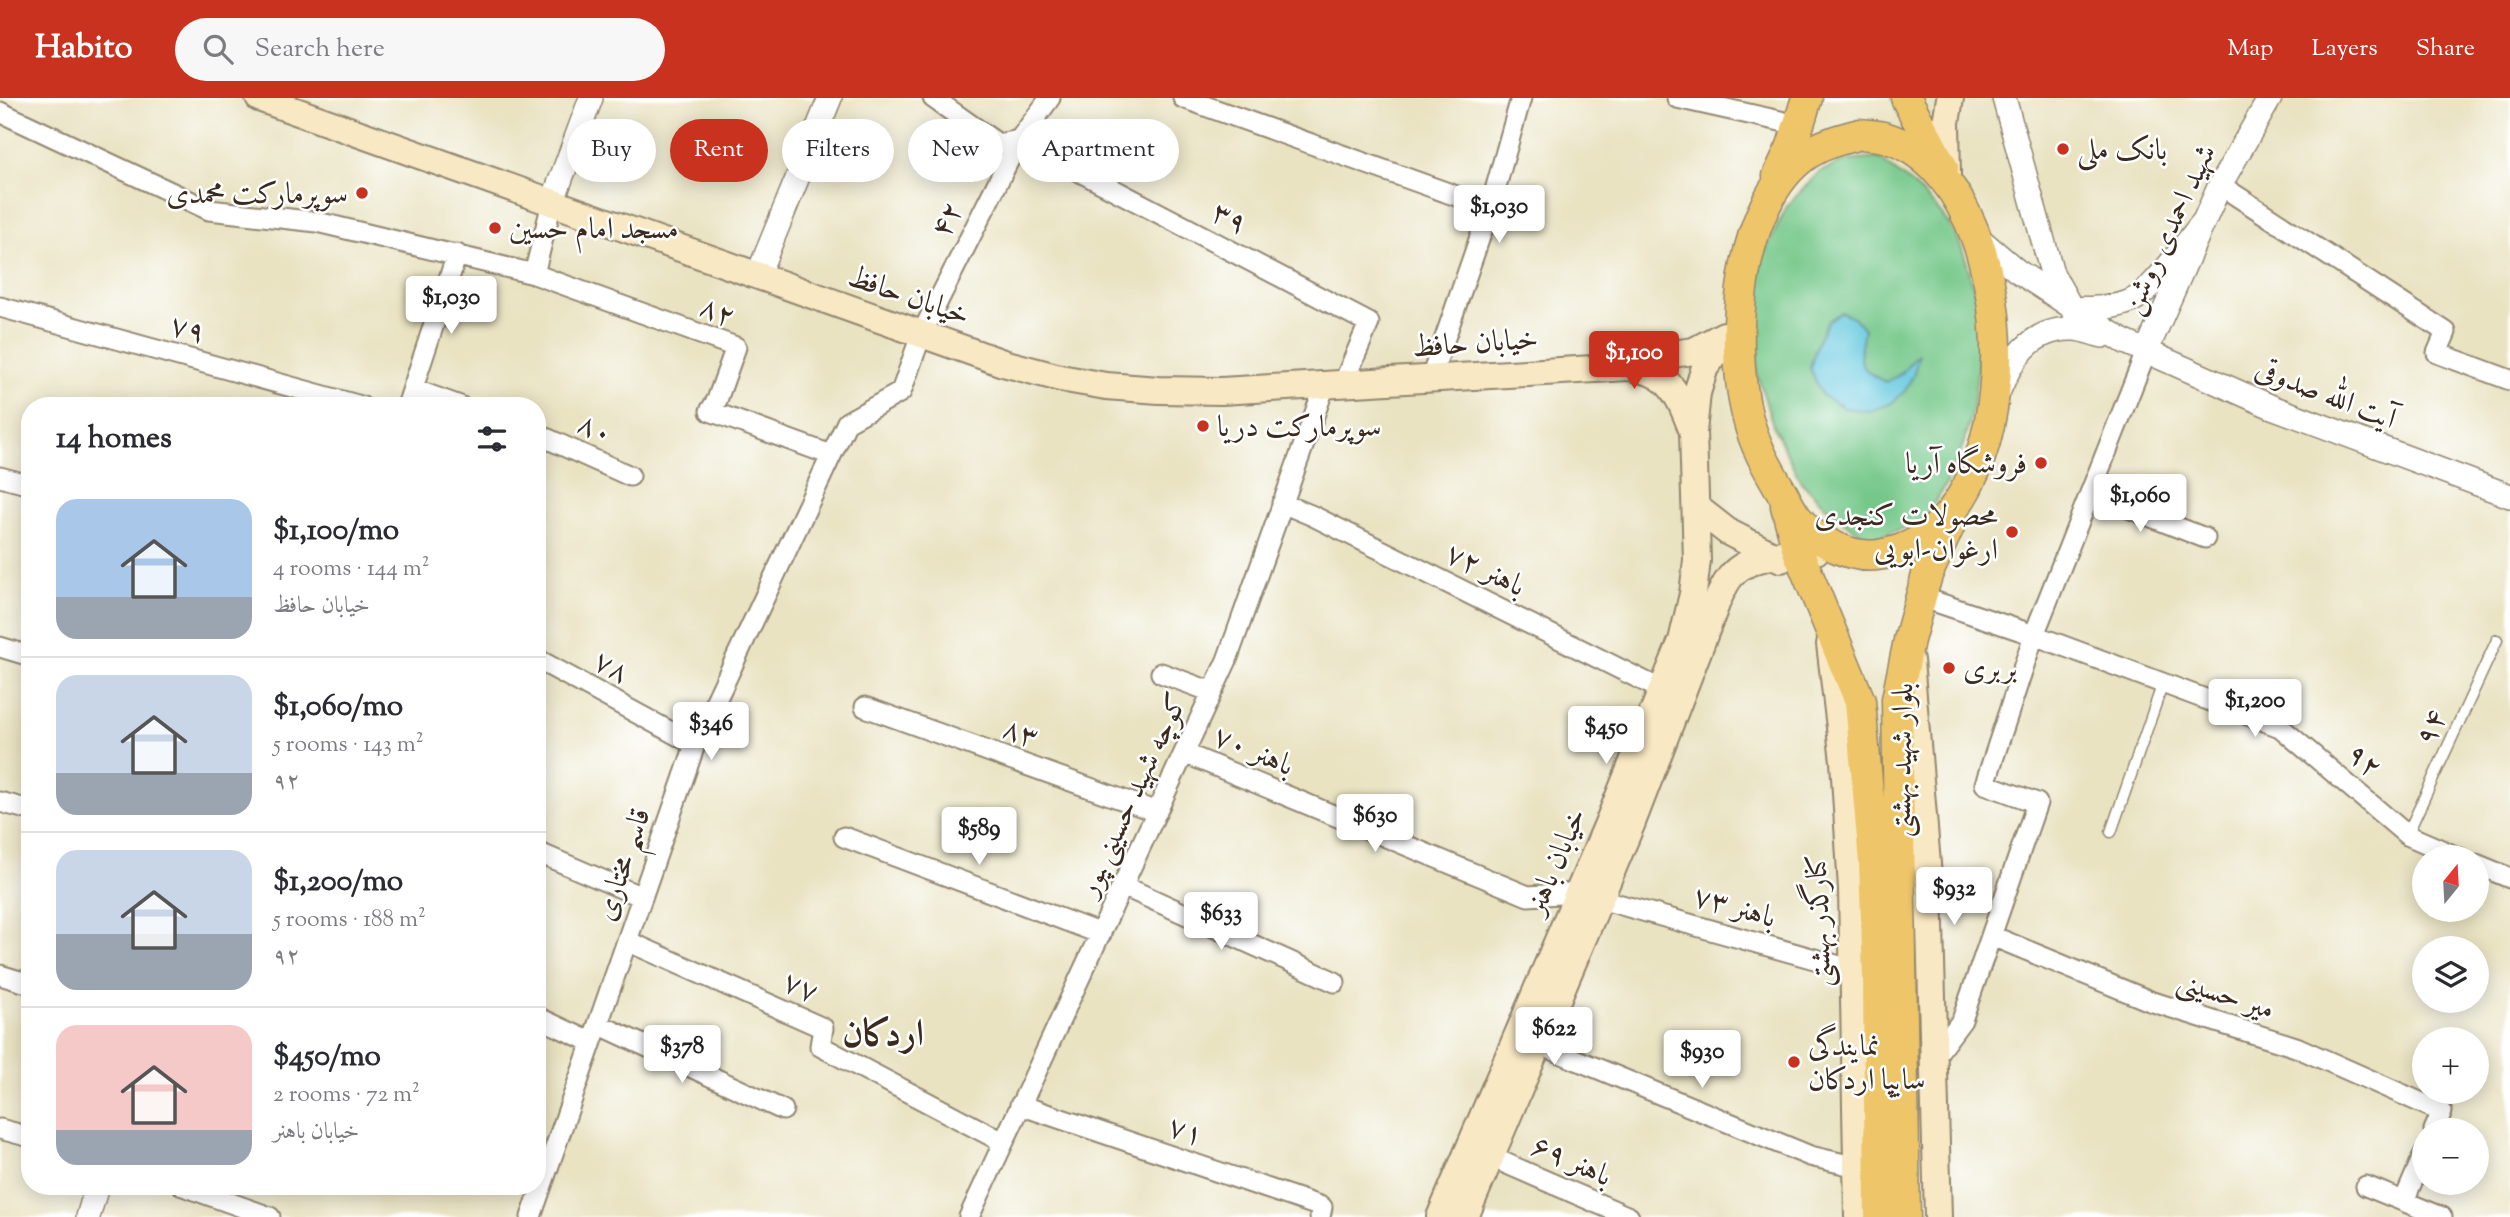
<!DOCTYPE html>
<meta charset="utf-8">
<style>
:root{--surface:#fff;--page:#f7f7f7;--text:#2b2b33;--muted:#7c7c81;--line:#e1e1e2;--accent:#c8321e}
body{margin:0;font-family:"Sorts Mill Goudy",Amiri,serif;background:var(--page);color:var(--text);height:100vh;display:flex;flex-direction:column;font-size:26px;white-space:nowrap}
*{box-sizing:border-box;margin:0}
p{font-size:23px;color:var(--muted)}
.icon{flex:none;width:38px;height:38px;fill:none;stroke:currentColor;stroke-width:2;stroke-linecap:round;stroke-linejoin:round}
.map{position:relative;flex:1;overflow:hidden}
.details{position:absolute;left:21px;top:299px;width:525px;height:798px;display:flex;flex-direction:column;background:var(--surface);border-radius:28px;box-shadow:0 4px 18px #0003}
.details>*{flex:none}
.hud{position:absolute;left:567px;top:21px;width:665px;height:63px;display:flex;gap:14px}
.needle{width:46px;rotate:18deg}
.fabs{position:absolute;left:2412px;top:747px;display:grid;gap:14px}
.fabs a{display:grid;place-items:center;width:77px;height:77px;border-radius:50%;background:var(--surface);box-shadow:0 4px 18px #0003;font-size:35px}
.price{position:absolute;translate:-50% -60px;padding:0 16px;border-radius:7px;background:#fff;color:#222;font-size:23px;line-height:46px;filter:drop-shadow(0 2px 4px #0008)}
.price::after{content:'';position:absolute;left:50%;top:42px;width:21px;height:16px;margin-left:-10px;background:inherit;clip-path:polygon(0 0,100% 0,50% 100%)}
.price.selected{background:var(--accent);color:#fff}
ul{padding:0;list-style:none}
li{display:flex;align-items:center;gap:21px;height:175px;padding:0 35px}
li+li{border-top:2px solid var(--line)}
li span{display:grid;place-items:center;flex:none;width:196px;height:140px;border-radius:21px;color:#555}
li>.icon{margin-inline-start:auto}
span .icon{width:84px;height:84px;fill:#fffc;stroke-width:1}
li b{font-size:30px}
h2{display:flex;justify-content:space-between;align-items:center;height:84px;padding:0 35px;font-size:30px}
.tag{padding:0 24px;border-radius:32px;background:var(--surface);box-shadow:0 4px 18px #0003;font-size:24px;line-height:63px}
.tag.selected{background:var(--accent);color:#fff}
header{display:flex;align-items:center;gap:42px;box-sizing:border-box;height:98px;padding:0 35px;background:var(--accent);color:#fff}
header strong{font-size:33px}
nav{display:flex;gap:38px;margin-inline-start:auto;font-size:24px}
.search{width:490px;height:63px;background:var(--page);display:flex;align-items:center;gap:18px;box-sizing:border-box;padding:0 24px;border-radius:38px;color:var(--muted);font-size:26px}
.map>svg:first-child{display:block}
.green{fill:#76c88a;stroke:#587954;stroke-width:2}
.water{fill:#61c7de;stroke:#4e787e;stroke-width:2}
.lines{fill:none;stroke-linecap:round;stroke-linejoin:round}
.service-casing{stroke:#928670;stroke-width:13}
.minor-casing{stroke:#928670;stroke-width:23}
.tertiary-casing{stroke:#928670;stroke-width:26}
.secondary-casing{stroke:#928670;stroke-width:30}
.primary-casing{stroke:#928670;stroke-width:33}
.service{stroke:#fff;stroke-width:10}
.minor{stroke:#fff;stroke-width:19}
.tertiary{stroke:#fff;stroke-width:23}
.secondary{stroke:#f8e8c3;stroke-width:26}
.primary{stroke:#eec569;stroke-width:30}
.poi-dot{fill:#c8321e;stroke:#fff;stroke-width:2.5}
.labels{text-anchor:middle;stroke-width:5;stroke-linejoin:round;paint-order:stroke}
.poi-label{font-size:30px;fill:#3b2a1e;stroke:#fff;text-anchor:start}
.street-label{font-size:30px;fill:#3b2a1e;stroke:#fff}
.district-label{font-size:37px;font-weight:bold;fill:#3b2a1e;stroke:#fff}
</style>
<header>
<strong>Habito</strong>
<div class="search"><svg class="icon" aria-label="search" viewBox="0 0 24 24"><circle cx="10" cy="10" r="6"/><path d="M15 15l6 6"/></svg>Search here</div>
<nav><a>Map</a><a>Layers</a><a>Share</a></nav>
</header>
<div class="map">
<svg width="2510" height="1119" viewBox="0 0 2510 1119">
<rect width="100%" height="100%" fill="#fff"/>
<filter id="ink" filterUnits="userSpaceOnUse"><feTurbulence type="fractalNoise" baseFrequency=".0143" numOctaves="2"/><feDisplacementMap in="SourceGraphic" scale="14" xChannelSelector="R" yChannelSelector="G"/><feConvolveMatrix kernelMatrix="1 2 1 2 8 2 1 2 1" color-interpolation-filters="sRGB"/></filter>
<filter id="wash" filterUnits="userSpaceOnUse"><feTurbulence type="fractalNoise" baseFrequency=".00686" numOctaves="4" result="noise"/><feDisplacementMap in="SourceGraphic" scale="28" xChannelSelector="R" yChannelSelector="G"/><feGaussianBlur stdDeviation="1.57" result="paint"/><feColorMatrix in="noise" values="0 0 0 0 0 0 0 0 0 0 0 0 0 0 0 0 0 1.4 0 .05"/><feComposite in="paint" operator="in"/></filter>
<g filter="url(#wash)">
<rect width="100%" height="100%" fill="#e9e3c2"/>
<path class="green" d="M1878 60C1907 82 1935 102 1954 134 1970 161 1981 217 1979 248 1977 302 1965 367 1931 409 1928 413 1924 419 1920 422 1907 431 1886 435 1871 441L1838 421 1801 384 1774 330 1757 276 1753 218 1763 158 1787 108 1819 74 1847 63Z"/>
<path class="water" d="M1841 214 1854 219 1864 231C1859 260 1855 271 1886 284L1901 276 1919 255 1914 275 1905 293 1892 305 1870 313 1845 310 1822 297 1810 270 1818 242 1827 224Z"/>
</g>
<g filter="url(#ink)">
<g class="lines">
<defs>
<path id="service" d="M2111 734 2163 585
M2407 737 2497 542"/>
<path id="minor" d="M933 0 998 46 1019 42 1369 225 1343 286
M1183 0 1490 110
M1677 0 1798 27
M0 14 209 112 317 124 534 176 552 105
M2220 87 2446 234 2437 255 2510 282
M534 176 736 249 717 302 710 313 831 357
M0 209 361 308
M1431 280 1490 110 1521 0
M413 291 460 308
M407 308 457 156
M537 336 630 378
M0 379 30 387
M2090 395 2205 440
M1282 405 1313 418 1662 592
M1921 499 2034 537 2146 254
M0 549 30 558
M537 561 695 647
M1161 575 1212 594
M865 609 1157 714
M1184 655 1528 798 1576 795
M0 704 30 712
M844 739 1101 836
M537 754 642 799
M2476 766 2510 780
M1123 788 1335 884
M1600 801 1854 872
M1992 838 2150 903 2296 949 2442 1014 2434 1032
M627 843 823 930 820 948 1003 1044
M0 877 30 886
M537 919 591 944
M598 926 783 1012
M1538 946 1810 1058 1857 1069
M1933 961 1962 922 2037 705 1985 686 2034 537 2280 629 2407 737 2460 760
M1020 1007 1322 1109 1320 1119
M0 1031 30 1039
M1491 1059 1629 1119
M183 1088 270 1119
M2366 1088 2442 1119
M2404 1103 2424 1056
M531 1119 695 647 847 324 901 294 921 237 1019 42 1050 0
M969 1119 1227 562 1325 287"/>
<path id="tertiary" d="M2004 0 2052 175 2072 211C2092 210 2112 211 2131 203 2153 193 2187 143 2204 123
M552 105 591 0
M1976 138 2016 172 2123 243 2272 309 2510 398
M757 179 830 0
M2146 254 2220 87 2270 0
M1998 295C2011 262 2031 231 2071 231 2081 230 2093 236 2103 238
M88 1119 97 1088"/>
<path id="secondary" d="M259 0 1003 265 1060 280 1106 288 1159 292 1221 293 1628 269C1671 273 1679 298 1693 334
M1947 77 1946 25 1950 0
M1628 262 1694 253 1724 237
M1696 409 1728 434 1781 461
M1830 546 1844 663 1852 791 1858 1119
M1910 562 1929 790 1938 1119
M1440 1119 1609 723 1682 543 1693 496 1697 462 1693 334 1697 295 1705 269 1738 229
M1465 1119 1631 727 1718 501C1722 493 1726 483 1732 477 1747 458 1794 453 1816 453"/>
<path id="primary" d="M1906 0 1943 70
M1860 36C1868 37 1879 37 1887 40 2030 85 2038 436 1878 457 1850 461 1814 442 1797 420 1791 412 1787 404 1783 396 1768 371 1754 347 1747 317 1729 242 1737 102 1809 55 1825 45 1842 41 1860 36Z
M1778 78 1792 48 1807 0
M1786 408 1798 453 1860 603 1874 764 1878 878 1880 1119
M1905 1119 1897 601 1909 542 1927 477 1952 422"/>
</defs>
<use href="#service" class="service-casing"/>
<use href="#minor" class="minor-casing"/>
<use href="#tertiary" class="tertiary-casing"/>
<use href="#secondary" class="secondary-casing"/>
<use href="#primary" class="primary-casing"/>
<use href="#service" class="service"/>
<use href="#minor" class="minor"/>
<use href="#tertiary" class="tertiary"/>
<use href="#secondary" class="secondary"/>
<use href="#primary" class="primary"/>
</g>
</g>
<g class="poi-dot">
<circle cx="2063" cy="51" r="7"/>
<circle cx="362" cy="95" r="7"/>
<circle cx="495" cy="130" r="7"/>
<circle cx="1203" cy="328" r="7"/>
<circle cx="2041" cy="365" r="7"/>
<circle cx="2012" cy="434" r="7"/>
<circle cx="1949" cy="570" r="7"/>
<circle cx="1794" cy="964" r="7"/>
</g>
<g class="labels">
<g class="poi-label">
<text x="2077" y="61">بانک ملی</text>
<text x="348" y="105" text-anchor="end">سوپرمارکت محمدی</text>
<text x="509" y="140">مسجد امام حسین</text>
<text x="1217" y="338">سوپرمارکت دریا</text>
<text x="2027" y="375" text-anchor="end">فروشگاه آریا</text>
<text x="1998" y="427" text-anchor="end">محصولات کنجدی<tspan x="1998" dy="34">ارغوان-ابویی</tspan></text>
<text x="1963" y="580">بربری</text>
<text x="1808" y="957">نمایندگی<tspan x="1808" dy="34">سایپا اردکان</tspan></text>
</g>
<g class="street-label">
<text transform="translate(1230 119) rotate(27)" y="10">۳۹</text>
<text transform="translate(946 121) rotate(-63)" y="10">۴۲</text>
<text transform="translate(2168 131) rotate(-65)" y="10">شهید احمدی روشن</text>
<text transform="translate(909 197) rotate(19)" y="10">خیابان حافظ</text>
<text transform="translate(718 213) rotate(23)" y="10">۸۲</text>
<text transform="translate(188 230) rotate(15)" y="10">۷۹</text>
<text transform="translate(1475 244) rotate(-4)" y="10">خیابان حافظ</text>
<text transform="translate(2326 295) rotate(21)" y="10">آیت الله صدوقی</text>
<text transform="translate(596 330) rotate(25)" y="10">۸۰</text>
<text transform="translate(1486 471) rotate(26)" y="10">باهنر ۷۲</text>
<text transform="translate(612 568) rotate(29)" y="10">۷۸</text>
<text transform="translate(2430 629) rotate(-65)" y="10">۹۴</text>
<text transform="translate(1021 634) rotate(20)" y="10">۸۳</text>
<text transform="translate(1254 652) rotate(23)" y="10">باهنر ۷۰</text>
<text transform="translate(1901 662) rotate(-89)" y="10">بلوار شهید بهشتی</text>
<text transform="translate(2365 662) rotate(41)" y="10">۹۲</text>
<text transform="translate(1132 696) rotate(-65)" y="10">کوچه شهید حسینی ‍پور</text>
<text transform="translate(1555 763) rotate(-67)" y="10">خیابان باهنر</text>
<text transform="translate(622 766) rotate(-71)" y="10">قاسم مختاری</text>
<text transform="translate(1735 808) rotate(16)" y="10">باهنر ۷۳</text>
<text transform="translate(1818 823) rotate(-92)" y="10">کنارگذر بهشتی</text>
<text transform="translate(801 888) rotate(24)" y="10">۷۷</text>
<text transform="translate(2226 896) rotate(18)" y="10">میر حسینی</text>
<text transform="translate(1186 1032) rotate(19)" y="10">۷۱</text>
<text transform="translate(1572 1062) rotate(24)" y="10">باهنر ۶۹</text>
</g>
<g class="district-label">
<text x="883" y="947">اردکان</text>
</g>
</g>
</svg>
<div class="fabs">
<a><svg class="needle" viewBox="-14 -14 28 28"><path d="M0-13l5 13h-10z" fill="#e53935"/><path d="M0 13l5-13h-10z" fill="#7c7c81"/></svg></a>
<a><svg class="icon" aria-label="layers" viewBox="0 0 24 24"><path d="M12 4l9 5-9 5-9-5zM3 14l9 5 9-5"/></svg></a>
<a>+</a>
<a>−</a>
</div>
<b class="price" style="left:1499px;top:147px">$1,030</b>
<b class="price" style="left:451px;top:238px">$1,030</b>
<b class="price selected" style="left:1634px;top:293px">$1,100</b>
<b class="price" style="left:2140px;top:436px">$1,060</b>
<b class="price" style="left:2255px;top:641px">$1,200</b>
<b class="price" style="left:711px;top:664px">$346</b>
<b class="price" style="left:1606px;top:668px">$450</b>
<b class="price" style="left:1375px;top:756px">$630</b>
<b class="price" style="left:979px;top:769px">$589</b>
<b class="price" style="left:1954px;top:829px">$932</b>
<b class="price" style="left:1221px;top:854px">$633</b>
<b class="price" style="left:1554px;top:969px">$622</b>
<b class="price" style="left:682px;top:987px">$378</b>
<b class="price" style="left:1702px;top:992px">$930</b>
<div class="hud">
<a class="tag">Buy</a>
<a class="tag selected">Rent</a>
<a class="tag">Filters</a>
<a class="tag">New</a>
<a class="tag">Apartment</a>
</div>
<section class="details">
<h2>14 homes<svg class="icon" aria-label="filters" viewBox="0 0 24 24"><path d="M4 7h16M4 17h16"/><circle cx="9" cy="7" r="2"/><circle cx="15" cy="17" r="2"/></svg></h2>
<ul>
<li><span style="background:linear-gradient(#a9c7e8 70%,#9aa5b1 0)"><svg class="icon" aria-label="home" viewBox="0 0 24 24"><path d="M3 11l9-7 9 7M6 9v11h12V9"/></svg></span><div><b>$1,100/mo</b><p>4 rooms · 144 m²</p><p>خیابان حافظ</p></div></li>
<li><span style="background:linear-gradient(#c9d6e8 70%,#9aa5b1 0)"><svg class="icon" aria-label="home" viewBox="0 0 24 24"><path d="M3 11l9-7 9 7M6 9v11h12V9"/></svg></span><div><b>$1,060/mo</b><p>5 rooms · 143 m²</p><p>۹۲</p></div></li>
<li><span style="background:linear-gradient(#c9d6e8 60%,#9aa5b1 0)"><svg class="icon" aria-label="home" viewBox="0 0 24 24"><path d="M3 11l9-7 9 7M6 9v11h12V9"/></svg></span><div><b>$1,200/mo</b><p>5 rooms · 188 m²</p><p>۹۲</p></div></li>
<li><span style="background:linear-gradient(#f6c9c9 75%,#9aa5b1 0)"><svg class="icon" aria-label="home" viewBox="0 0 24 24"><path d="M3 11l9-7 9 7M6 9v11h12V9"/></svg></span><div><b>$450/mo</b><p>2 rooms · 72 m²</p><p>خیابان باهنر</p></div></li>
</ul>
</section>
</div>
